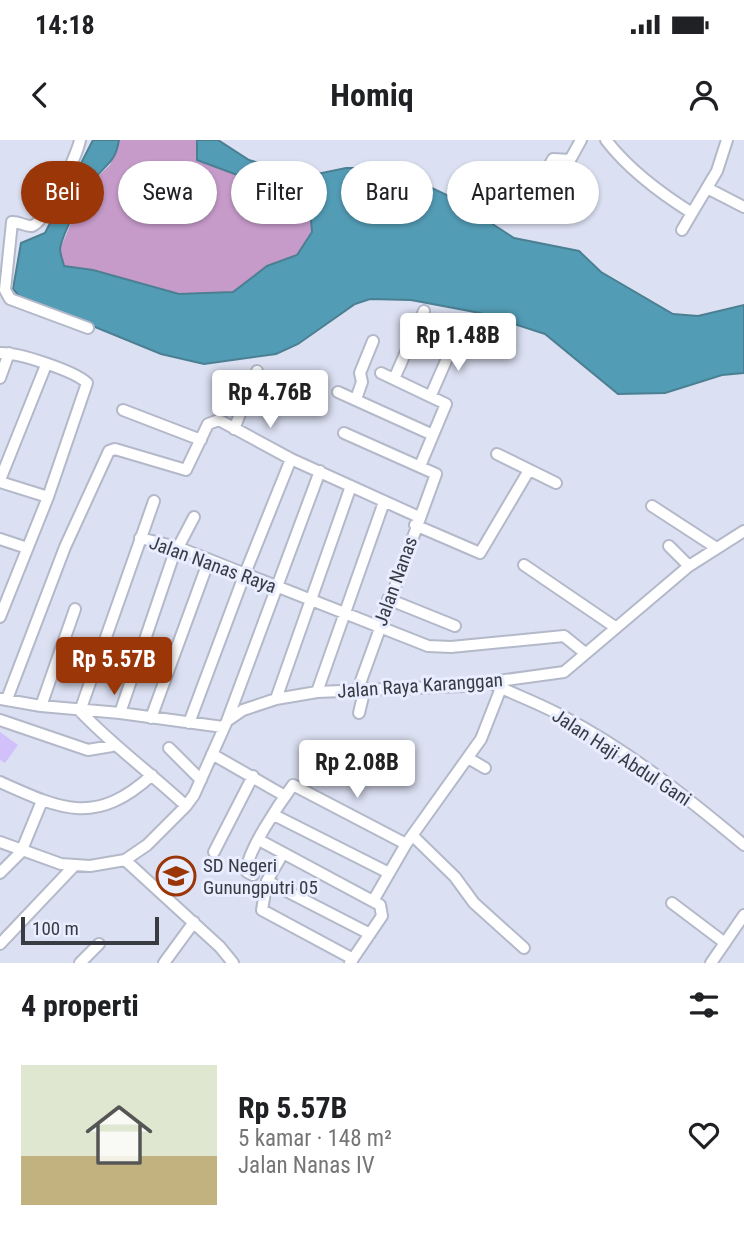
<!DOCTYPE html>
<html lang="id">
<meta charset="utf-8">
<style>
:root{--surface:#fff;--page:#f6f6f6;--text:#202124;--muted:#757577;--accent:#9b3608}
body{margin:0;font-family:"Roboto Condensed",sans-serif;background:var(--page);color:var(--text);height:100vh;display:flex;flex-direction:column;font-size:26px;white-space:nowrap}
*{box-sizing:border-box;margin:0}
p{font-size:23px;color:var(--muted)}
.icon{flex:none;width:38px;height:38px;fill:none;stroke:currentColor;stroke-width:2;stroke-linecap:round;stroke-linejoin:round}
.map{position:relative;height:823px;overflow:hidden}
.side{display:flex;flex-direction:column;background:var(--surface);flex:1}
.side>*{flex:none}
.top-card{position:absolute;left:21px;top:21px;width:704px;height:63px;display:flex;gap:14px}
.scale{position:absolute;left:21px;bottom:18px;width:138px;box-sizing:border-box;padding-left:7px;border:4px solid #393b42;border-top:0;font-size:19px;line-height:24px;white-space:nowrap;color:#393b42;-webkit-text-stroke:5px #e8edff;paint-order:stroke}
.price{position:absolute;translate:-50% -60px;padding:0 16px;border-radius:7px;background:#fff;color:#222;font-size:23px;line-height:46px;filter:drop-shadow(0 2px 4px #0008)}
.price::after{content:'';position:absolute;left:50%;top:42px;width:21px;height:16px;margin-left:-10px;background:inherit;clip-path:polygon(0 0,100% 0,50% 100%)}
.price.selected{background:var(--accent);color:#fff}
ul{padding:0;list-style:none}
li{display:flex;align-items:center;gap:21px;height:175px;padding:0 21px}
li span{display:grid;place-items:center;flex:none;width:196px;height:140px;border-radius:0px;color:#555}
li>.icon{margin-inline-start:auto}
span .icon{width:84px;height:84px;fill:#fffc;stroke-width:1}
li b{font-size:30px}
h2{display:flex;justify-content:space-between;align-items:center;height:84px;padding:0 21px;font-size:30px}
.chip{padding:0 24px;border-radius:32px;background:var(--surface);box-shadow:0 2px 5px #0004;font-size:24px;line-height:63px}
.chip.selected{background:var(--accent);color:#fff}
.status{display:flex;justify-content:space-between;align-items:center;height:49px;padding:0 35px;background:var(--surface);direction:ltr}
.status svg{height:19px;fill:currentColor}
header{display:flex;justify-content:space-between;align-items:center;height:91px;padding:0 21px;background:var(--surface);font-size:32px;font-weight:700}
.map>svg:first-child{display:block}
.forest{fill:#c69bca}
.water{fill:#539cb5;stroke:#4b7f92;stroke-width:2}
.building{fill:#d2c0fa}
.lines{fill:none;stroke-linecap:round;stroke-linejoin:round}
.minor-casing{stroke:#b4b9ca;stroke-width:14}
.minor{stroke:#fff;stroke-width:10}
.labels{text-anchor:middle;stroke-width:6;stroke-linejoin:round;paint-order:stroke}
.street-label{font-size:19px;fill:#393b42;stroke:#e8edff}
.poi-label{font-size:19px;fill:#393b42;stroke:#e8edff;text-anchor:start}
</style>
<div class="status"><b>14:18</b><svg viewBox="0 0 49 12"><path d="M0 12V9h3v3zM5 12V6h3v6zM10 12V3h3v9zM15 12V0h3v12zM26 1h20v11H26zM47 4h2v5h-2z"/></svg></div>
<header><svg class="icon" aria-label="back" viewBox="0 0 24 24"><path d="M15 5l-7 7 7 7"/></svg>Homiq<svg class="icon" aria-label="person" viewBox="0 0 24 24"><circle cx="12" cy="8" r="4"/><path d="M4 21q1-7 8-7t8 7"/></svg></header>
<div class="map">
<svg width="744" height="823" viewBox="0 0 744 823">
<rect width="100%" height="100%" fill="#dbe0f2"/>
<path class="forest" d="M119 0H197V20L294 56 310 68 313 92 297 115 267 126 233 152 178 154 93 130 64 126 60 109 78 67 95 39 110 25Z"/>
<path class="water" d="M93 0H119C115 24 106 23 94 40 84 53 62 94 60 109 60 114 63 121 64 126L93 130 179 154 233 152 267 126 297 115 312 92 310 68 294 56 197 20V0H218L249 20 289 32 317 34 346 28H367L411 38 451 57 514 98 579 111 601 132 673 174 698 176 744 165V233L722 235 665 253 618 254 545 194 480 173 411 160 370 159 355 164 298 204 276 214 204 224 161 214 19 156 13 149 21 103 45 93Z"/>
<path class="building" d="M0 592 18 605 5 623 0 620Z"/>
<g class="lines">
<defs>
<path id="minor" d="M80 0C77 15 47 81 32 86 26 87 18 81 12 82L5 150 10 159 88 188
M606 0C629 30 660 53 692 73L717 31 727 0
M541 41 553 19 570 20 581 0
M707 48 744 67
M682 90 692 73
M0 213C17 212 75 231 87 243L48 357 0 477
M381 233 446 264 420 326
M0 238 9 213
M394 239 424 171
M338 252 433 295
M431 255 456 198
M356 259 362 242 360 233 373 201
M123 270 201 300
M234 289 257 231
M344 293 436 334 358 549
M497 314 556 343
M0 340 46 225
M0 342 48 357
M154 361 80 571C113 606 151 633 186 666
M652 366 715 407
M415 385 480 413 528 332
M140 398 177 407 428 506 451 507 564 496 585 513
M0 399 27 408
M669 406 689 426
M524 425 615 487
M388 459 455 486
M491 543C515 555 541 564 564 577 629 611 688 658 744 705
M317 552 384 362
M1 559 41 566 120 573 223 587
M7 559 65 407 109 311 115 309 186 330 208 284 219 280 291 319 419 377
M276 559 351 346
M41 566 75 469
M120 573 173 417 194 377
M359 573 365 548
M151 578 209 420
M0 580 88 610 112 606
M227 581 320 331
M189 583 244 436 291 319
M169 608 201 640
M212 614 285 656
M468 618 485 628
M0 642C62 670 96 686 152 635
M274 675 389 733
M413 696 455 737 474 763 524 808
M259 700 380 765 382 776 350 823
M0 702 61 724 90 726 125 720 147 705 186 666 194 655 227 581 243 570 276 559 317 552 462 546 564 532 689 426 744 391
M214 712 253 636
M282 715 267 741 262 770 353 819
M125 720 220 807 233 823
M0 733 21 712 42 661
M253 735 247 732C244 715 282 660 293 645L406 704
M267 741 370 794
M373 761 406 704 481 599 501 548
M672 763 725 803
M0 804 74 726
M80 823 99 804
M164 823 194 782
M711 823 744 775"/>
</defs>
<use href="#minor" class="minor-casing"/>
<use href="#minor" class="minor"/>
</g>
<defs>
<symbol id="school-ring" viewBox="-11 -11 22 22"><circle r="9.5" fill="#e8edff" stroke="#9b3608" stroke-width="1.5"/><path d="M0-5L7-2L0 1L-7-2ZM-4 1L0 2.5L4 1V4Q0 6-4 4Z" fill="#9b3608"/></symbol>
</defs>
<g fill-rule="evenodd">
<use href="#school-ring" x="154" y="714" width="44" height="44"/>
</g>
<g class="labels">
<g class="street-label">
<text transform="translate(213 424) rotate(20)" y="7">Jalan Nanas Raya</text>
<text transform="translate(395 441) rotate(-70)" y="7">Jalan Nanas</text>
<text transform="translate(420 545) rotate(-4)" y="7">Jalan Raya Karanggan</text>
<text transform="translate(622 617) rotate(33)" y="7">Jalan Haji Abdul Gani</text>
</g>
<g class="poi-label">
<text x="203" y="732">SD Negeri<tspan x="203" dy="22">Gunungputri 05</tspan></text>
</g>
</g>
</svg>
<div class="scale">100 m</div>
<b class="price" style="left:458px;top:233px">Rp 1.48B</b>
<b class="price" style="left:270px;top:290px">Rp 4.76B</b>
<b class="price selected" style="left:114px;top:557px">Rp 5.57B</b>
<b class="price" style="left:357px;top:660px">Rp 2.08B</b>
<div class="top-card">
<a class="chip selected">Beli</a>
<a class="chip">Sewa</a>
<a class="chip">Filter</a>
<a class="chip">Baru</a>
<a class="chip">Apartemen</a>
</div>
</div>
<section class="side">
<h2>4 properti<svg class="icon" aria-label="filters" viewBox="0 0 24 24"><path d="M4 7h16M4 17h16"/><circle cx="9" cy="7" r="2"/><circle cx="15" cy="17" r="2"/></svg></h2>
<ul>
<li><span style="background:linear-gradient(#dfe7d0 65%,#c2b280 0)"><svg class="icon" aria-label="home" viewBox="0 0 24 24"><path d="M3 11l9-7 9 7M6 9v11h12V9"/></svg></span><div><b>Rp 5.57B</b><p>5 kamar · 148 m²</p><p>Jalan Nanas IV</p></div><svg class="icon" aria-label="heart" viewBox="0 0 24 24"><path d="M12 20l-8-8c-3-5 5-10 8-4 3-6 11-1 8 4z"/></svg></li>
</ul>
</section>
